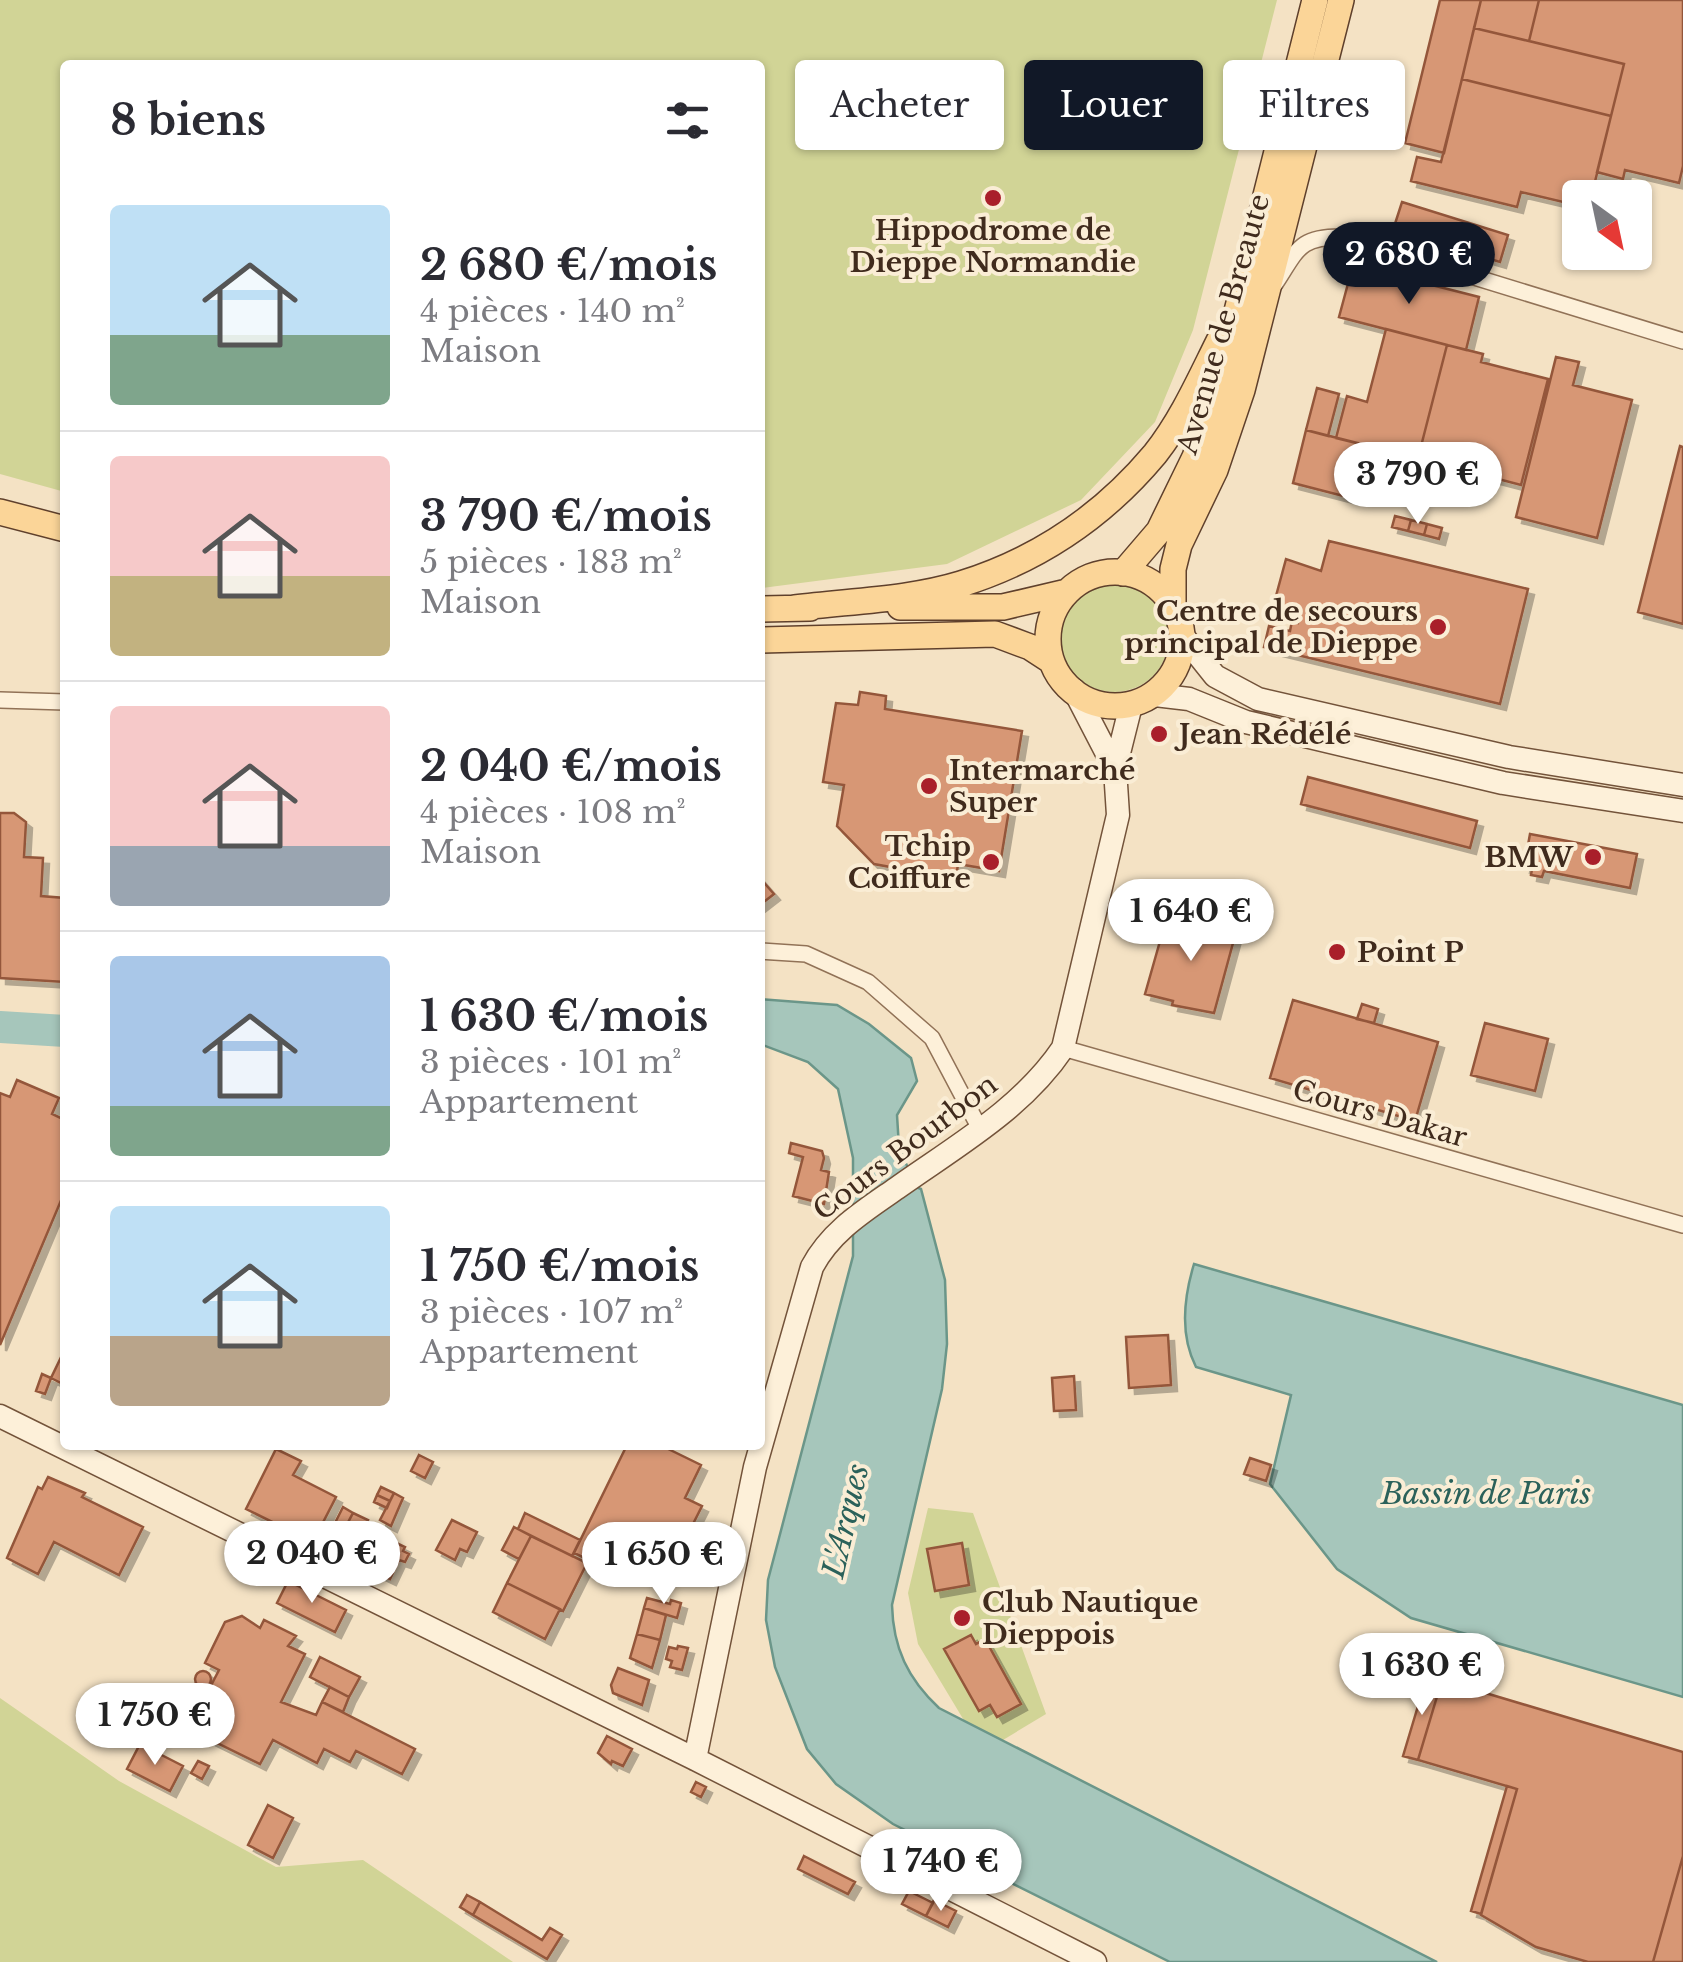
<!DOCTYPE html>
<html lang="fr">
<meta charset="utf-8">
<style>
:root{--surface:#fff;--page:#f7f7f7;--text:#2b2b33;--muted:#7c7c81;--line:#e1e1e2;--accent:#111827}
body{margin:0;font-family:"Libre Baskerville",serif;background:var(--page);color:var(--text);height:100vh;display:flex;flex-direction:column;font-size:38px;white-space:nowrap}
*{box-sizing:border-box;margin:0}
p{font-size:32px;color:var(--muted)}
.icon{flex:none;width:55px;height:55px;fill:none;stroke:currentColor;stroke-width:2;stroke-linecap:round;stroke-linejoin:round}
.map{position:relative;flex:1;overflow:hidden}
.side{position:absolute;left:60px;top:60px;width:705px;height:1390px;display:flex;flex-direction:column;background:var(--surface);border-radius:10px;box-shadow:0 2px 8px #0004}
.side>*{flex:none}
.banner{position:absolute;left:795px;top:60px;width:738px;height:90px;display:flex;gap:20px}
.needle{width:65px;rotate:147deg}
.fabs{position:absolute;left:1562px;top:180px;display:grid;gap:20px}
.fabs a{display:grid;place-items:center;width:90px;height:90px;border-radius:10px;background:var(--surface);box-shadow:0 2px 8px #0004;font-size:50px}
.price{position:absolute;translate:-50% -85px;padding:0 22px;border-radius:35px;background:#fff;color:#222;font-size:32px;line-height:65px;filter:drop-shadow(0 2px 5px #0008)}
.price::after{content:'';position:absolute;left:50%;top:60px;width:30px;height:22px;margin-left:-15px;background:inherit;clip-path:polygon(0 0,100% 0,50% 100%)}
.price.current{background:var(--accent);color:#fff}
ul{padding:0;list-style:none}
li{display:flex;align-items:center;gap:30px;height:250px;padding:0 50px}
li+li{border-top:2px solid var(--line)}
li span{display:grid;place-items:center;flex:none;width:280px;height:200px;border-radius:10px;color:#555}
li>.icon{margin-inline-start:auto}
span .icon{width:120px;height:120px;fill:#fffc;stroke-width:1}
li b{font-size:42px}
h2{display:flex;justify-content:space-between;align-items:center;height:120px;padding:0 50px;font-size:42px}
.chip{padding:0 35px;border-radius:10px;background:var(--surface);box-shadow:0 2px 8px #0004;font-size:35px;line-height:90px}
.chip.current{background:var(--accent);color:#fff}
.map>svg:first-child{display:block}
.green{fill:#d1d496}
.water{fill:#a6c6bb;stroke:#6b9689;stroke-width:2.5}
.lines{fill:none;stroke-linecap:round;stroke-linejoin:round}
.river{stroke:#a6c6bb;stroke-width:32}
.building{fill:#d79775;stroke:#94573a;stroke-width:2.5;filter:url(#shadow)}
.street-casing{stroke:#917257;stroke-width:18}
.secondary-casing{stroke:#73533a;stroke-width:25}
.primary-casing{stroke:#5f402c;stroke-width:28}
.street{stroke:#fdf0d9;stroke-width:15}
.secondary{stroke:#fdf0d9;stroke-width:22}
.primary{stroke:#fbd598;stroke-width:25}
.poi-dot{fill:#a91f2a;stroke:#faedd5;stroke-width:4}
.labels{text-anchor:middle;stroke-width:8;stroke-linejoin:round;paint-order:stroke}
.poi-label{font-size:28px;font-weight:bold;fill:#402b1d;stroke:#faedd5;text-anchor:start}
.street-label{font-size:28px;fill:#402b1d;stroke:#faedd5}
.water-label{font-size:30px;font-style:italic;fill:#2b615a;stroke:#faedd5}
</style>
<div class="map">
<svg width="1683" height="1962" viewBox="0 0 1683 1962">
<defs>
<filter id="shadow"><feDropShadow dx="6" dy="6" stdDeviation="0" flood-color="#0004"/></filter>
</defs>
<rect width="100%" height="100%" fill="#f4e2c4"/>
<path class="green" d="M0 0H1277L1193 330 1155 422 1081 500 947 564 762 588 760 65H65V492L0 474Z
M1059 637a55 55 0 1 1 110 0a55 55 0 1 1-110 0Z
M928 1508 973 1513 1046 1714 983 1752 918 1644 908 1593Z
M0 1698 119 1781 276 1867 363 1860 513 1962H0Z"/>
<path class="water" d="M760 999 837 1005 869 1024 911 1058 917 1081 897 1115 899 1147 916 1187 921 1189 945 1280 947 1344 942 1389 892 1605C893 1648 908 1679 939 1708L1437 1962H1170L893 1824 836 1784 807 1749 775 1667 766 1620 768 1580 853 1256V1158L838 1089 808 1062 760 1044Z
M1194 1264 1683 1405V1697L1411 1618 1337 1569 1270 1484 1291 1395 1196 1367C1179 1334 1184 1297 1194 1264Z"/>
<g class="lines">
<path class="river" d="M0 1027 65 1031"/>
</g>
<path class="building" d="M1440 0H1481L1444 153 1405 143Z
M1481 0H1539L1529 41 1474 28Z
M1539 0H1683V166L1679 183 1625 170 1623 179 1597 172 1624 64 1529 41Z
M1474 28 1624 64 1611 116 1462 79Z
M1462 79 1611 116 1591 198H1580V206L1521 192 1517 207 1411 181 1417 157 1441 162Z
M1402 202 1508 235 1500 262 1393 230Z
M1353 265 1479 297 1466 350 1339 317Z
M1386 329 1447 345 1418 458 1336 438 1347 396 1367 402Z
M1447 345 1483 354 1481 362 1548 379 1521 485 1418 458Z
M1556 357 1579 362 1573 385 1632 400 1597 538 1516 517Z
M1317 388 1339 394 1328 436 1306 430Z
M1306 430 1365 445 1351 498 1293 483Z
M1680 446 1683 447V624L1638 612Z
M1395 516 1411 520 1408 531 1392 527Z
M1411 520 1427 524 1424 535 1408 531Z
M1427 524 1442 528 1439 539 1424 535Z
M1329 541 1528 589 1500 704 1264 647 1269 626 1290 631 1292 621 1298 623 1301 613 1273 607 1286 559 1321 571Z
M860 692 886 696 885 709 1022 731 999 871 958 864 956 879 874 864 837 826 844 785 823 782 836 703 858 705Z
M1308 777 1477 821 1470 848 1301 804Z
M0 813H14L26 822 24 857 43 858 41 896 65 898V982L0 978Z
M1530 834 1637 854 1630 888 1544 871 1542 877 1531 875 1532 869 1524 867Z
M760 878 774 894 760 905Z
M1168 913 1236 932 1214 1013 1172 1005 1173 1001 1145 994Z
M1293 1000 1438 1042 1415 1121 1270 1078Z
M1362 1004 1378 1009 1374 1023 1357 1019Z
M1485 1023 1548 1039 1535 1091 1471 1075Z
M17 1080 59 1098 52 1114 65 1120V1191L0 1345V1093L10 1097Z
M791 1143 822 1151 824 1158 821 1170 829 1172 824 1204 793 1196 803 1157 789 1153Z
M1168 1335 1171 1385 1129 1388 1126 1337Z
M65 1349V1385L51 1378Z
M42 1374 51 1378 45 1394 36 1391Z
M1074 1376 1076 1410 1054 1411 1052 1378Z
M627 1445H660L701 1465 685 1498 702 1506 683 1544 653 1529 628 1579 574 1553Z
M276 1449 301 1461 293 1475 336 1497 313 1542 246 1509Z
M419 1455 433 1462 425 1478 411 1471Z
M1250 1458 1271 1465 1266 1481 1244 1474Z
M48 1477 85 1493 82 1497 143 1527 119 1575 54 1542 38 1574 7 1558 38 1487 42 1489Z
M381 1487 394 1493 390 1501 377 1495Z
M394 1493 403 1498 391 1526 380 1520Z
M377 1495 390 1501 387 1508 374 1502Z
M343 1507 353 1513 344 1530 334 1525Z
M353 1513 368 1520 358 1538 344 1530Z
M525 1513 580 1540 572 1556 518 1529Z
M452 1520 477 1532 467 1552 460 1549 455 1560 436 1550Z
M514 1527 531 1536 519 1559 502 1550Z
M531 1536 587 1563 563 1611 507 1583Z
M386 1538 405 1547 403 1551 409 1554 405 1562 399 1560 390 1579 369 1569Z
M962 1543 969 1585 935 1591 927 1549Z
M288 1581 346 1610 335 1632 277 1603Z
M507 1583 560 1609 545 1639 493 1612Z
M647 1598 670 1604 671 1600 681 1603 677 1618 644 1608Z
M644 1608 666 1615 660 1640 637 1634Z
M242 1616 260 1628 264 1620 296 1636 288 1646 305 1654 281 1702 316 1715 322 1702 415 1749 402 1774 356 1751 350 1762 324 1749 317 1763 273 1740 260 1764 195 1732 191 1720 196 1709 183 1703 191 1688 206 1695 219 1670 205 1663 225 1622Z
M637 1634 660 1640 652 1668 630 1658Z
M971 1635 976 1644 985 1639 1021 1704 997 1717 990 1705 979 1711 944 1649Z
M678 1646 688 1648 682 1670 670 1667 672 1661 666 1659 669 1647 677 1649Z
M320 1657 360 1677 349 1697 310 1677Z
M618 1668 649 1680 642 1705 613 1693 611 1685Z
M195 1679a8 8 0 1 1 16 0a8 8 0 1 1-16 0Z
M1427 1676 1442 1680 1418 1760 1403 1756Z
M1442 1680 1683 1752V1856L1653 1962H1588L1536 1947 1481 1915 1517 1789 1418 1760Z
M330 1687 349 1697 343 1712 322 1702Z
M176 1714a8 8 0 1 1 16 0a8 8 0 1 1-16 0Z
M607 1736 632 1749 623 1766 612 1761 611 1764 598 1753Z
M140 1744 183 1766 170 1791 127 1769Z
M198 1761 209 1766 202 1779 191 1773Z
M696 1782 706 1787 701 1797 691 1792Z
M1507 1786 1517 1789 1481 1914 1471 1911Z
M268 1805 293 1818 273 1858 248 1845Z
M804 1856 855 1882 848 1894 798 1869Z
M1683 1856V1962H1653Z
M909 1891 933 1903 926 1916 902 1904Z
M467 1895 480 1902 473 1915 460 1907Z
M934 1900 956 1911 948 1927 926 1916Z
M480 1902 542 1940 550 1928 562 1935 547 1959 473 1915Z"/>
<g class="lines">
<defs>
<path id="street" d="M1275 284C1298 249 1299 236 1344 237L1683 341
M0 700 65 702
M760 951 806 954 868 982 932 1038 980 1129
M1063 1048 1683 1225"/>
<path id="secondary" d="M1183 636 1215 676 1258 699 1509 757 1683 785
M1074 690 1115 769
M1155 695 1189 699 1246 722 1503 783 1683 811
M0 1416 695 1759 1095 1962
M695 1759 755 1467 812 1267C831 1231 864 1211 897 1188 956 1146 1022 1109 1063 1048L1118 815 1115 769 1131 705"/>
<path id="primary" d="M0 512 65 529
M1048 639a67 67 0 1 1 134 0a67 67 0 1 1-134 0Z
M1123 573 1159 531 1195 457 1215 399 1315 0
M1173 603V569L1179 545 1215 470 1242 390 1341 0
M900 607H1003L1063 593
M795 608C850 601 909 600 961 584 1038 560 1104 515 1155 454 1182 420 1200 379 1219 341
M760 609 810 608
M760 640 995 634 1030 647 1050 660"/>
</defs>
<use href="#street" class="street-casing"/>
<use href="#secondary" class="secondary-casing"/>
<use href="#primary" class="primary-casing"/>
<use href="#street" class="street"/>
<use href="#secondary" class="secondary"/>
<use href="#primary" class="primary"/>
</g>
<g class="poi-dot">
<circle cx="993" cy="198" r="10"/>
<circle cx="1438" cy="627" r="10"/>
<circle cx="1159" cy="734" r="10"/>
<circle cx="929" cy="786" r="10"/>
<circle cx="1593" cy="857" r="10"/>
<circle cx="991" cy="862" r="10"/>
<circle cx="1337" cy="952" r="10"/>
<circle cx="962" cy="1618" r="10"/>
</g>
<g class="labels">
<g class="poi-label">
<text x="993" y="240" text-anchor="middle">Hippodrome de<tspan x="993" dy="32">Dieppe Normandie</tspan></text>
<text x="1418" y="621" text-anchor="end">Centre de secours<tspan x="1418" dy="32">principal de Dieppe</tspan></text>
<text x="1179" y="744">Jean Rédélé</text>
<text x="949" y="780">Intermarché<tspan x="949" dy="32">Super</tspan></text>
<text x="971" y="856" text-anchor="end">Tchip<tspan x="971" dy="32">Coiffure</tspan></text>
<text x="1573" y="867" text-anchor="end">BMW</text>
<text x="1357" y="962">Point P</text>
<text x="982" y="1612">Club Nautique<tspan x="982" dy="32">Dieppois</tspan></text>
</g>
<g class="street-label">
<text transform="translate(1223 324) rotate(-74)" y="10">Avenue de Breaute</text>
<text transform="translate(1380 1113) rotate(16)" y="10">Cours Dakar</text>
<text transform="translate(905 1147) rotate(-37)" y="10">Cours Bourbon</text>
</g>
<g class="water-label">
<text x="1486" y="1504">Bassin de Paris</text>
<text transform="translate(846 1521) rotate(-77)" y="10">L'Arques</text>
</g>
</g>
</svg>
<div class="fabs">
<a><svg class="needle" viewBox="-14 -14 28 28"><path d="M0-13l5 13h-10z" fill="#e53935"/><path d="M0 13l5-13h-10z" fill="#7c7c81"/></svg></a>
</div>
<b class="price current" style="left:1409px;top:307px">2 680 €</b>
<b class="price" style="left:1418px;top:527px">3 790 €</b>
<b class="price" style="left:1191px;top:964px">1 640 €</b>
<b class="price" style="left:312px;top:1606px">2 040 €</b>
<b class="price" style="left:664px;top:1607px">1 650 €</b>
<b class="price" style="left:1422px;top:1718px">1 630 €</b>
<b class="price" style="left:155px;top:1768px">1 750 €</b>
<b class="price" style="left:941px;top:1914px">1 740 €</b>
<div class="banner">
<a class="chip">Acheter</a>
<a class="chip current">Louer</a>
<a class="chip">Filtres</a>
</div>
<section class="side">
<h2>8 biens<svg class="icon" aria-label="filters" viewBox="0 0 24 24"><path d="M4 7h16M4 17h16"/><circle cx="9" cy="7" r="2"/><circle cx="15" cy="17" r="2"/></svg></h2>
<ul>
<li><span style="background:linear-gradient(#bfe0f5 65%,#7fa58c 0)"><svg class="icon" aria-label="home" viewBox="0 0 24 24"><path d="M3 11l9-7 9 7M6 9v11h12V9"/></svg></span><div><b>2 680 €/mois</b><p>4 pièces · 140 m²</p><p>Maison</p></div></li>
<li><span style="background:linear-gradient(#f6c9c9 60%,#c2b280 0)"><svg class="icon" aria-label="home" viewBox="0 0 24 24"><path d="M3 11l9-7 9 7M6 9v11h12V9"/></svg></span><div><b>3 790 €/mois</b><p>5 pièces · 183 m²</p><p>Maison</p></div></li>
<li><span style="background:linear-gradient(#f6c9c9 70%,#9aa5b1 0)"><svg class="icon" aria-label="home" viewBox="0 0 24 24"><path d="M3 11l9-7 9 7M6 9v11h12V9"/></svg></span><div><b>2 040 €/mois</b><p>4 pièces · 108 m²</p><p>Maison</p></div></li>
<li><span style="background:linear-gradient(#a9c7e8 75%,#7fa58c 0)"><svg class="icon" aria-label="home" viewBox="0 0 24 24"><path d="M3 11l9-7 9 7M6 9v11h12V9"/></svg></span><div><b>1 630 €/mois</b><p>3 pièces · 101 m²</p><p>Appartement</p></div></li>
<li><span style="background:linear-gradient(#bfe0f5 65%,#b9a48a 0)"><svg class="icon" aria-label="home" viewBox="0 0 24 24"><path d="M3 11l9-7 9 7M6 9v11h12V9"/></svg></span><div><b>1 750 €/mois</b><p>3 pièces · 107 m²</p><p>Appartement</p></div></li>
</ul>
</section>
</div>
